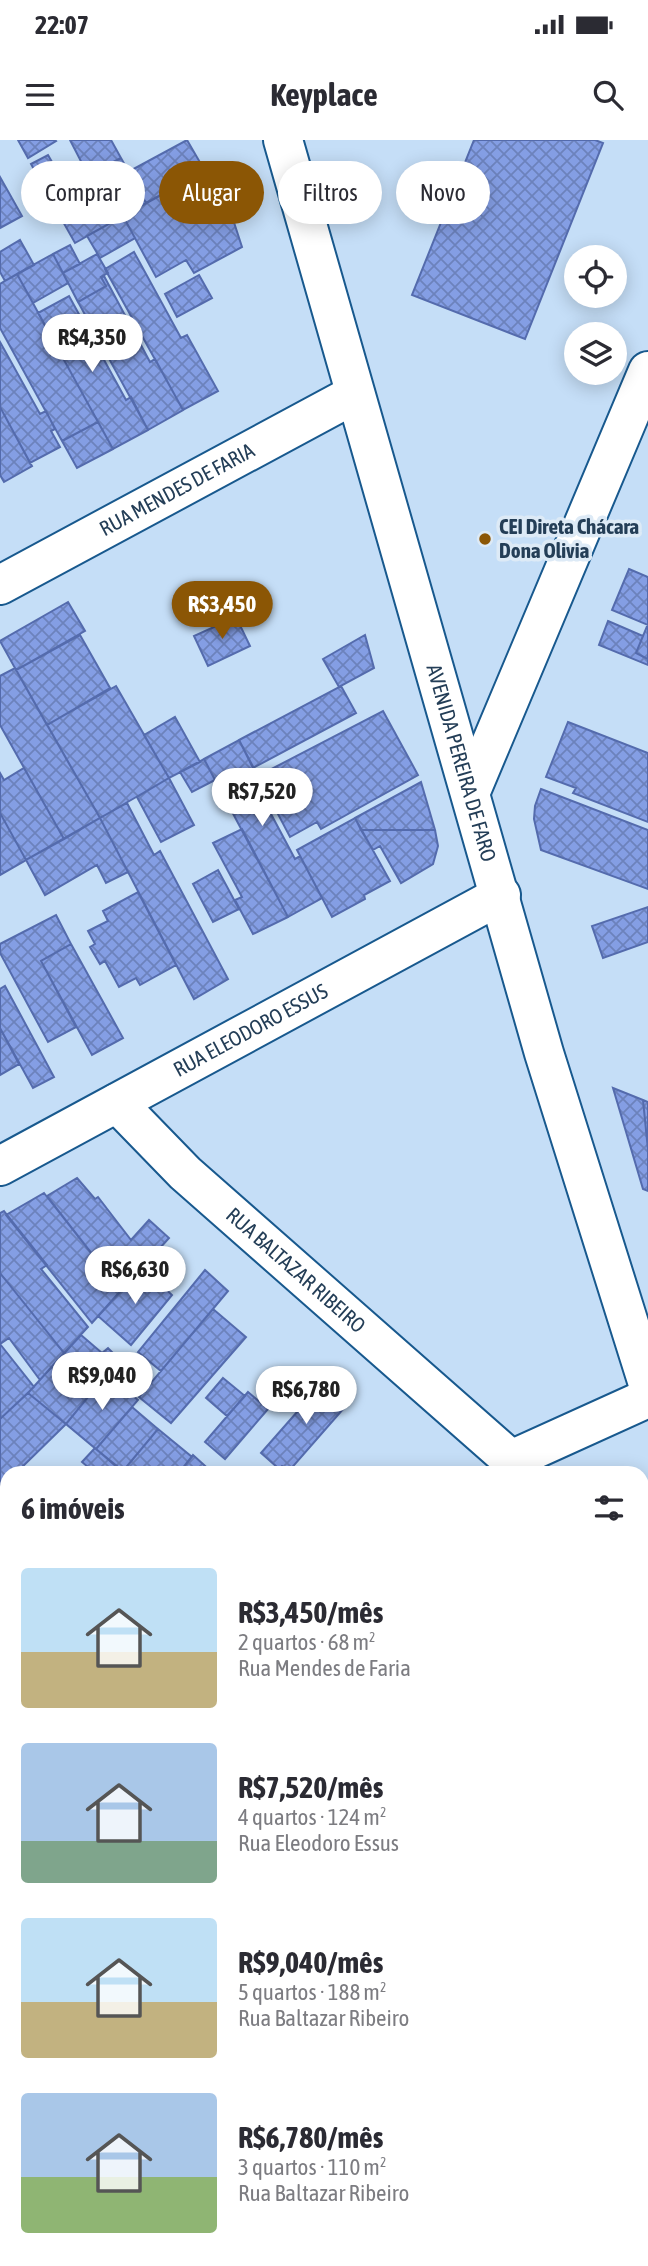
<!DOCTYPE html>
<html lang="pt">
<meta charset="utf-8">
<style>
:root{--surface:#fff;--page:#f2f2f3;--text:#2b2b33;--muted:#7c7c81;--accent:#8b5605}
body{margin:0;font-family:"Asap Condensed",sans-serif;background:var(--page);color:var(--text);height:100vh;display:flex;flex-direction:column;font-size:26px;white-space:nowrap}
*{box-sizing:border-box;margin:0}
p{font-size:23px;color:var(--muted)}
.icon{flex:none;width:38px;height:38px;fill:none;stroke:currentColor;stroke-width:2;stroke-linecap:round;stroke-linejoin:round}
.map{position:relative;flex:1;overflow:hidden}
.details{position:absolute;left:0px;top:1326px;width:649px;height:800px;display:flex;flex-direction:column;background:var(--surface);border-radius:21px 21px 0 0;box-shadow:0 4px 18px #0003}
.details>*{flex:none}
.banner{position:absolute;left:21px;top:21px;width:607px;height:63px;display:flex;gap:14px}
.buttons{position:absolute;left:564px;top:105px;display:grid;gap:14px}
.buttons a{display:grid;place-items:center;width:63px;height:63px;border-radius:50%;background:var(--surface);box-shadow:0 4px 18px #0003;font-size:35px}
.price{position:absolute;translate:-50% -60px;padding:0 16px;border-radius:24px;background:#fff;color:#222;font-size:23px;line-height:46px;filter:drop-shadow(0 2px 4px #0008)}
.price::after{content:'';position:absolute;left:50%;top:42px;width:21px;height:16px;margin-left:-10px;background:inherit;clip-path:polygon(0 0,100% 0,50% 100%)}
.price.selected{background:var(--accent);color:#fff}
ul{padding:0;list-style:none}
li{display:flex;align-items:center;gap:21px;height:175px;padding:0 21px}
li span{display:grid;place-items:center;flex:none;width:196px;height:140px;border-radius:7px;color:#555}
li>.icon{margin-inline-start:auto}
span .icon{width:84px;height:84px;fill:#fffc;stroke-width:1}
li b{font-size:30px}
h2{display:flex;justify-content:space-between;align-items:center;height:84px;padding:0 21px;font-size:30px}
.tag{padding:0 24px;border-radius:32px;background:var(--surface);box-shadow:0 4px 18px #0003;font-size:24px;line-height:63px}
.tag.selected{background:var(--accent);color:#fff}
.status{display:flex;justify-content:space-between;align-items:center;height:49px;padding:0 35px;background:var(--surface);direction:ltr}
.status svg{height:19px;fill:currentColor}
header{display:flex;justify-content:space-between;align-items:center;height:91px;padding:0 21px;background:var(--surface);font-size:32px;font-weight:700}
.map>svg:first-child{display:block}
.building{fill:url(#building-cross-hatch);stroke:#546bad;stroke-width:2}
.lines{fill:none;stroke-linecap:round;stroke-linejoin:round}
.minor-casing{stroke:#18598e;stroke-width:42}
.minor{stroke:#fff;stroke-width:38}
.poi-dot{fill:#8b5605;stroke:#ddeaf6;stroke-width:2.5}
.labels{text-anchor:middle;stroke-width:7;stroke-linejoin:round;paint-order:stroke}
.street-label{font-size:21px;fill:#243e57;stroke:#ddeaf6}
.poi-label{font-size:21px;font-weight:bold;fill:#243e57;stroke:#ddeaf6;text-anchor:start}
</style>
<div class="status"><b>22:07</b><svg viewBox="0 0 49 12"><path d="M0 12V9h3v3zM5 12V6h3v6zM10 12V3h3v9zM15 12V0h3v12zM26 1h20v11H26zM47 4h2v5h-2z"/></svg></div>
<header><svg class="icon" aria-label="menu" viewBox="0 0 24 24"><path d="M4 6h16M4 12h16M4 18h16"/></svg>Keyplace<svg class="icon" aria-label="search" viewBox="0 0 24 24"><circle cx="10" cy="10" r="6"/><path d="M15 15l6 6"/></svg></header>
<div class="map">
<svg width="648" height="2126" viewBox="0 0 648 2126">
<defs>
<pattern id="building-cross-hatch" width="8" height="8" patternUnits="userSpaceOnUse" patternTransform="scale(1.75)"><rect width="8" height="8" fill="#849ee4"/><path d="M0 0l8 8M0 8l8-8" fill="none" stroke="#6c82bc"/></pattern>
</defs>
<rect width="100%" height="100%" fill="#c5def7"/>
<path class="building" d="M18 0H55L56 1 28 18Z
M70 0H111L121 18 88 35Z
M187 0 205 31 146 63 128 32Z
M474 0H595L603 3 525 199 412 155Z
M48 15 67 48 49 57 31 24Z
M121 18 146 63 75 103 49 57Z
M0 37 22 76 0 88Z
M190 39 208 71 227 61 242 107 194 133 186 120 156 137 123 76Z
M123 76 135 98 100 118 87 96Z
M20 100 34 125 5 141 0 132V112Z
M70 105 80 124 63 133 53 114Z
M134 112 181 198 187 195 218 251 183 270 105 129Z
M53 114 68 143 33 163 17 134Z
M97 114 108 133 101 137 106 146 78 162 63 133Z
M17 134 98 282 62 301 0 188V144Z
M199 135 212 158 177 177 165 154Z
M104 136 150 222 155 219 183 270 148 290 78 162 106 146 101 137Z
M69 156 126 260 131 257 148 290 113 309 38 173Z
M0 202 40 274 46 271 55 289 51 291 60 307 30 323 0 267Z
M0 267 32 326 4 342 0 335Z
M98 282 113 309 77 328 62 301Z
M629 429 648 437V485L612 470Z
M68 462 85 491 16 530 0 501Z
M236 477 250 506 208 526 194 496Z
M608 481 643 496 636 513 648 519V525L599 505Z
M648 484V519L636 513Z
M80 495 110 548 47 585 16 530Z
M365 495 374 528 339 547 323 519Z
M15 528 100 678 64 699 0 585V536Z
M116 546 169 638 100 678 47 585Z
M341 546 356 573 253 628 239 600Z
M383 571 418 635 321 689 317 682 290 697 258 636Z
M175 577 200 622 169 638 144 595Z
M568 582 648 613V682L573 653 576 648 546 637Z
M239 600 269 657 263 659 295 719 300 716 322 758 288 777 204 619Z
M204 619 215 640 192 652 180 632Z
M24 628 64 699 26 720 0 673V633L4 640Z
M169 638 194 685 161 702 137 657Z
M421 642 435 690H361L355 678Z
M541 649 648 690V749L541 710 534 679 535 666Z
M127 663 154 715 160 711 228 839 194 859 100 678Z
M0 673 26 720 0 735Z
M100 678 128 732 106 743 97 725 45 755 26 720Z
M355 678 390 741 364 755 365 759 332 777 297 710Z
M242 689 288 777 253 794 235 760 242 757 213 703Z
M361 690H435L438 706 433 724 401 743 380 706 373 710Z
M218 730 239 769 213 782 193 744Z
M138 752 176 825 140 845 136 838 119 847 105 821 100 824 90 807 95 804 88 791 108 781 103 771Z
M648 767V802L603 818 592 786Z
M56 775 71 804 41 821 76 887 48 902 0 813V804Z
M71 804 123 898 92 915 41 821Z
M5 846 54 937 33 948 0 888V849Z
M0 888 19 924 0 935Z
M613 948 643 960 648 1010V1051L643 1049Z
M643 960 648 962V1010Z
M77 1038 95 1059 98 1057 131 1100 149 1080 169 1098 121 1151 47 1056Z
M44 1053 121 1151 92 1183 6 1075Z
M4 1071 47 1125 41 1129 88 1187 64 1213 0 1133V1073Z
M142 1127 172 1155 131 1205 98 1176Z
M205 1130 228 1151 161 1231 138 1212Z
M0 1133 64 1213 40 1240 9 1198 0 1204Z
M213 1169 246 1197 171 1283 139 1257Z
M81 1195 102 1213 108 1208 119 1219 66 1284 28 1253Z
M0 1204 34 1247 0 1279Z
M106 1235 138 1260 96 1309 66 1284Z
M223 1238 245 1256 227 1276 206 1258Z
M327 1238 351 1260 289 1331 282 1326 279 1329 261 1313Z
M248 1252 268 1269 225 1319 205 1302Z
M28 1253 66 1284 15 1334H7V1342L0 1349V1279Z
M132 1267 158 1289 123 1331 96 1309Z
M158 1289 192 1317 178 1334H125L123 1331Z
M95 1308 119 1329 116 1334H96L82 1322Z
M193 1315 214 1334H178Z
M7 1342V1407L1 1414 0 1349Z
M642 1540 647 1556 642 1576Z
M4 1636 7 1639V1685L0 1694V1641Z
M2 1691 7 1695V1757L0 1751V1694Z
M7 1812V1867L3 1872 0 1870V1820Z
M643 1989 648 1997V2058L642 2048Z
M0 2016 7 2017V2119H16L15 2126H0Z
M642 2067 648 2077V2108L642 2112Z
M16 2119H54V2126H15Z
M57 2119H94V2126H57Z
M94 2119H167V2126H94Z
M257 2119H301V2126H257Z
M301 2119H339V2126H301Z
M339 2119H382V2126H339Z
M564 2119H632L635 2126H568Z"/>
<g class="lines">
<defs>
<g id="minor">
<path id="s1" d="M283 0 544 913 648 1244"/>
<path id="s2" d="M0 445 355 254"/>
<path d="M471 651 648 231"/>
<path id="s3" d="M117 963 185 1033 527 1334"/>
<path id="s4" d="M0 1026 501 755"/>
<path d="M511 1320 648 1258"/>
<path d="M642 1434 648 1439"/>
<path d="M0 1559 7 1565"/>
<path d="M642 1712 648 1697"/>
<path d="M0 1932 7 1933"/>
<path d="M499 2126 501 2119"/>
</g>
</defs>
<use href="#minor" class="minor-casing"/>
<use href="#minor" class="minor"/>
</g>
<circle class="poi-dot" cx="485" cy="399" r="7"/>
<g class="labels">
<g class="street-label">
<text dy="7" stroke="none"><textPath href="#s2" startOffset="201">RUA MENDES DE FARIA</textPath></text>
<text dy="7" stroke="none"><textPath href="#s1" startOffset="648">AVENIDA PEREIRA DE FARO</textPath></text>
<text dy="7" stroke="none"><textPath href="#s4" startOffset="285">RUA ELEODORO ESSUS</textPath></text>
<text dy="7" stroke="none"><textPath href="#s3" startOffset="245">RUA BALTAZAR RIBEIRO</textPath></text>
</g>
<g class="poi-label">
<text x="499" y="394">CEI Direta Chácara<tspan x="499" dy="24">Dona Olivia</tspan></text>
</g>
</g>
</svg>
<div class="buttons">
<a><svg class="icon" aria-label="locate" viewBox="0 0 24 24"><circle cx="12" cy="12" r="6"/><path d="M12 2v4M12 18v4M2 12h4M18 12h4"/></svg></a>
<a><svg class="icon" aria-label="layers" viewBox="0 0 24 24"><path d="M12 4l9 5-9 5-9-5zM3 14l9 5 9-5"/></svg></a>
</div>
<b class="price" style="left:92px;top:234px">R$4,350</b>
<b class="price selected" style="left:222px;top:501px">R$3,450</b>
<b class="price" style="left:262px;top:688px">R$7,520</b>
<b class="price" style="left:135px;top:1166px">R$6,630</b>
<b class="price" style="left:102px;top:1272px">R$9,040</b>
<b class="price" style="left:306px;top:1286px">R$6,780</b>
<div class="banner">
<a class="tag">Comprar</a>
<a class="tag selected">Alugar</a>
<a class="tag">Filtros</a>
<a class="tag">Novo</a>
</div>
<section class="details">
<h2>6 imóveis<svg class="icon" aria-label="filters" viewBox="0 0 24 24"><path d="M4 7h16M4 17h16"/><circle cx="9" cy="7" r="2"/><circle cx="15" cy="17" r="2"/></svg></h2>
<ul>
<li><span style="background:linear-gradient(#bfe0f5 60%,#c2b280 0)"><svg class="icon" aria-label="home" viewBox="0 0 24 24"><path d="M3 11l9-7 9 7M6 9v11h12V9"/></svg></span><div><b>R$3,450/mês</b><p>2 quartos · 68 m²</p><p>Rua Mendes de Faria</p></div></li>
<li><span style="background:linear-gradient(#a9c7e8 70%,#7fa58c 0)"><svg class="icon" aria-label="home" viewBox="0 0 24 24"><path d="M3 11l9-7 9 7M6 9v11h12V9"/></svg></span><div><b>R$7,520/mês</b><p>4 quartos · 124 m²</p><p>Rua Eleodoro Essus</p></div></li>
<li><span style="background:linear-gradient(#bfe0f5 60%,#c2b280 0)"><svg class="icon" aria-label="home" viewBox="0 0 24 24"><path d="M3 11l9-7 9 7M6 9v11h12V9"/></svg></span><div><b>R$9,040/mês</b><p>5 quartos · 188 m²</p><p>Rua Baltazar Ribeiro</p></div></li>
<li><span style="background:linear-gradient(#a9c7e8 60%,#8fb573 0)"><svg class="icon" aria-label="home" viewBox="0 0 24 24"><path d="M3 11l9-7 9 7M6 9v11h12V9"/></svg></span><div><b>R$6,780/mês</b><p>3 quartos · 110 m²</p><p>Rua Baltazar Ribeiro</p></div></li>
</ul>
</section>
</div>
